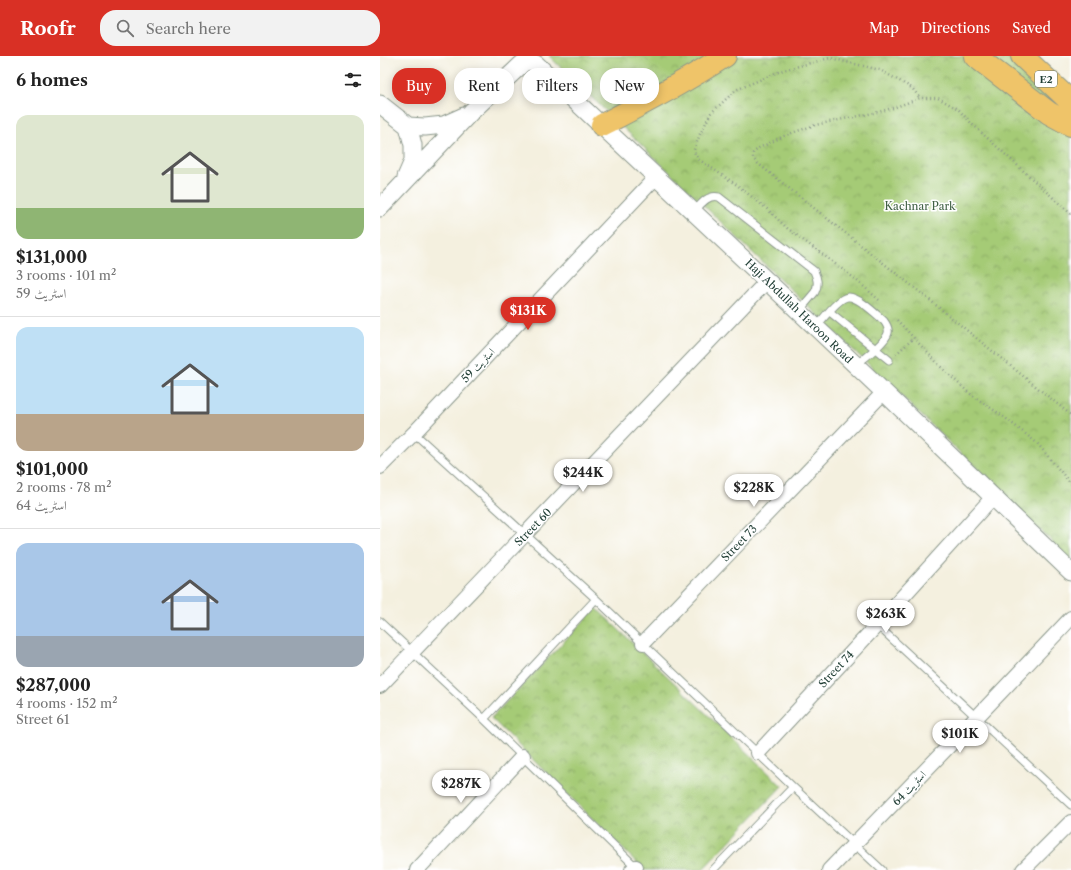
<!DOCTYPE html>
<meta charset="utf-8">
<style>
:root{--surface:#fff;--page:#f2f2f2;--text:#222;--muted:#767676;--line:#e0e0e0;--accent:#d93025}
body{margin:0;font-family:"Libre Caslon Text",Amiri,serif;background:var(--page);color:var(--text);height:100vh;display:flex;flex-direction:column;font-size:15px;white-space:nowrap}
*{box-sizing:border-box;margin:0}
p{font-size:13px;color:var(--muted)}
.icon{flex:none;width:22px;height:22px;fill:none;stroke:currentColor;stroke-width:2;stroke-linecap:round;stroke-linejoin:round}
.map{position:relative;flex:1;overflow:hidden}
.drawer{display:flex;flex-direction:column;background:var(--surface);width:380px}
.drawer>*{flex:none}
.hud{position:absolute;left:12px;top:12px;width:380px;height:36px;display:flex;gap:8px}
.price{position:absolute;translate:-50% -34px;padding:0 9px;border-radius:14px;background:#fff;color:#222;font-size:13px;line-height:26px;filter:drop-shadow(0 1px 2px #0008)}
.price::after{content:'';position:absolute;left:50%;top:24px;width:12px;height:9px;margin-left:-6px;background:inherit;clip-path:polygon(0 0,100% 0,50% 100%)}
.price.current{background:var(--accent);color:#fff}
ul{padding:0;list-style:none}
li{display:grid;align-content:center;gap:8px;height:212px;padding:0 16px}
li+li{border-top:1px solid var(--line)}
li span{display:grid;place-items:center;height:124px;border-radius:12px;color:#555}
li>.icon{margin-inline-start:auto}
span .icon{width:72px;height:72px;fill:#fffc;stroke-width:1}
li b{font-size:17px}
h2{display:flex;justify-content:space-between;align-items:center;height:48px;padding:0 16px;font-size:17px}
.chip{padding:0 14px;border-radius:16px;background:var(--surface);box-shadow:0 2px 10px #0003;font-size:14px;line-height:36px}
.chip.current{background:var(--accent);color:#fff}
header{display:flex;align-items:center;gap:24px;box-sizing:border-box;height:56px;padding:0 20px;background:var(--accent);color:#fff}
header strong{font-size:19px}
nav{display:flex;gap:22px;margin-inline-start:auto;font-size:14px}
.search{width:280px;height:36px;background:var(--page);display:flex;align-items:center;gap:10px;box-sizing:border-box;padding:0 14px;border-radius:16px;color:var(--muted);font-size:15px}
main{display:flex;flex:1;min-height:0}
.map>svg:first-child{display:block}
.park{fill:url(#park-crowns);stroke:#628455}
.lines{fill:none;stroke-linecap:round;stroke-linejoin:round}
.service-casing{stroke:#8a968a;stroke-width:9}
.minor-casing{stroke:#8a968a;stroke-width:16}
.tertiary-casing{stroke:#8a968a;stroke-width:19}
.trunk-casing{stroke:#8a968a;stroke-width:24}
.path{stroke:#8a968a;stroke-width:2.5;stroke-dasharray:1 3;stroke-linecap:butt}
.service{stroke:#fff;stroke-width:7}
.minor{stroke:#fff;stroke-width:14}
.tertiary{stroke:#fff;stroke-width:17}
.trunk{stroke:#efc469;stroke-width:22}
.labels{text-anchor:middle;stroke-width:3;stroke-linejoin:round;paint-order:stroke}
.shield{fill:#fff;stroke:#627771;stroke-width:1}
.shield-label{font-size:10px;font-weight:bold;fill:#1f3d34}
.park-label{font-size:11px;fill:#406044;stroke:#fff}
.street-label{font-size:11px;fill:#1f3d34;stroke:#fff}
</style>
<header>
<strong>Roofr</strong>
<div class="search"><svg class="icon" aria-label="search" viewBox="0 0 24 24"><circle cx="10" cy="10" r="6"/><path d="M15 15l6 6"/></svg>Search here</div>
<nav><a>Map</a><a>Directions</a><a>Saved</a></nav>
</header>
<main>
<section class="drawer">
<h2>6 homes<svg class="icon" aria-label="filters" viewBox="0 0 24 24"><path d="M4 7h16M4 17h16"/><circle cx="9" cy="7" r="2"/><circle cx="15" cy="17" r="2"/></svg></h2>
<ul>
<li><span style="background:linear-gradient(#dfe7d0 75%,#8fb573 0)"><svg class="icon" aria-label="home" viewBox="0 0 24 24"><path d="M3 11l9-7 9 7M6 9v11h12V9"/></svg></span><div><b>$131,000</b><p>3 rooms · 101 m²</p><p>اسٹریٹ 59</p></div></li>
<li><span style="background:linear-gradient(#bfe0f5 70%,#b9a48a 0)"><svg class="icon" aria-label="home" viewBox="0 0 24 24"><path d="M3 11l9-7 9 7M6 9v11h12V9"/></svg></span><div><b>$101,000</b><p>2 rooms · 78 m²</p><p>اسٹریٹ 64</p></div></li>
<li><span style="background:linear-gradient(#a9c7e8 75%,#9aa5b1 0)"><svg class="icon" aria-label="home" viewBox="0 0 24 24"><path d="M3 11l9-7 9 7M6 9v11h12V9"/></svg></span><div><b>$287,000</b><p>4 rooms · 152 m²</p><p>Street 61</p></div></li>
</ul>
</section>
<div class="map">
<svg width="691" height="814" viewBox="0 0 691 814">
<defs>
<pattern id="park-crowns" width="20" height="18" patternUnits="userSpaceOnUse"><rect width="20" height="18" fill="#a5cb76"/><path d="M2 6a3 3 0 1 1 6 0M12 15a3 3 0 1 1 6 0" fill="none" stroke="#86a662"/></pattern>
</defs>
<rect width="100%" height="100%" fill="#fff"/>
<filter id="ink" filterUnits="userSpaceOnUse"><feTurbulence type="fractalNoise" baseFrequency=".025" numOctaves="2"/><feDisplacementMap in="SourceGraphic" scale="8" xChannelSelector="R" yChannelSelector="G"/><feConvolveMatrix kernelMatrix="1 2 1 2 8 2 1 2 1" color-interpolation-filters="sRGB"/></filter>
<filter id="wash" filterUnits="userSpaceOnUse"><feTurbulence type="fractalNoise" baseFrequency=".012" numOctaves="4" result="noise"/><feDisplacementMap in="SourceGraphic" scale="16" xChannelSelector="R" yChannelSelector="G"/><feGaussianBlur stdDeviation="0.9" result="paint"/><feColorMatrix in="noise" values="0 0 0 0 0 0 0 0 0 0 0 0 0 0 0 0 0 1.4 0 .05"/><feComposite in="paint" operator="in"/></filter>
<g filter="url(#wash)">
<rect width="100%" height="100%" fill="#f4f0df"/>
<path class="park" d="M169 0H633L691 55V504Z
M216 552 402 730 322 814H264L111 662Z"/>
</g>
<g filter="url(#ink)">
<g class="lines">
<defs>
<path id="service" d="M314 156C321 148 328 138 339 141L434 215C437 222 439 228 435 236L419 255
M450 256 509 304
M436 271C442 264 459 241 468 241 478 240 497 259 504 265 507 269 509 273 508 277 506 286 483 303 476 309
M34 377 216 543 413 731 502 814
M0 566 104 663 257 812
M497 569 691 749
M104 663 216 543
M333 814 413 731"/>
<path id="minor" d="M0 411 34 377 277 120
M263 587 504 336
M0 630 387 225
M378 697 497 569 613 441
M37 814 143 700
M252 814 256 811
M449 814 597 661 691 562
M643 814 691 766"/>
<path id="tertiary" d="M0 48 28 70 45 71 64 69 84 60
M26 121 33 105V89L28 70
M0 152 91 56 142 8C148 4 150 5 156 8L387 225 504 336 691 516"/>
<path id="trunk" d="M595 0 669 57 691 69
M642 0 691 46
M222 69C264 47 305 26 345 0"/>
</defs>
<use href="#service" class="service-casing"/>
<use href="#minor" class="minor-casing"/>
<use href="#tertiary" class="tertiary-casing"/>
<use href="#trunk" class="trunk-casing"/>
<path class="path" d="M691 158 593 69 578 53 558 42H540L513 52 498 56 435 69 406 79 379 92 373 97V102L376 106 541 237 691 359
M499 244 474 222 407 172 387 153 357 129 318 103 315 98 314 94 320 78 331 57 356 34 403 14 450 2 500 14 532 32 540 42
M517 264 561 311 589 337 624 361 657 387 691 428
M516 298 534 282"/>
<use href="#service" class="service"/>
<use href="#minor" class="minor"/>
<use href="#tertiary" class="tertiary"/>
<use href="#trunk" class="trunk"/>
</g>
</g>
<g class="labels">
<rect class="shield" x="655" y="15" width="22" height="16" rx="3"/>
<g class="shield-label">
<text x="666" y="27">E2</text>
</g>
<g class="park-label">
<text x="540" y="154">Kachnar Park</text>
</g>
<g class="street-label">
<text transform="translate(419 255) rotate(44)" y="4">Haji Abdullah Haroon Road</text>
<text transform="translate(98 309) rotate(-46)" y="4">اسٹریٹ 59</text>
<text transform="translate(153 471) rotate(-46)" y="4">Street 60</text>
<text transform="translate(359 487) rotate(-46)" y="4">Street 73</text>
<text transform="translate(456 613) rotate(-47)" y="4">Street 74</text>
<text transform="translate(529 732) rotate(-46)" y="4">اسٹریٹ 64</text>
</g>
</g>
</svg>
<b class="price current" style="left:148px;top:275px">$131K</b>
<b class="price" style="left:203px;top:437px">$244K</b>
<b class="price" style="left:374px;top:452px">$228K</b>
<b class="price" style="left:506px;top:578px">$263K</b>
<b class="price" style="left:580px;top:698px">$101K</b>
<b class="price" style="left:81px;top:748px">$287K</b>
<div class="hud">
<a class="chip current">Buy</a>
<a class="chip">Rent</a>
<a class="chip">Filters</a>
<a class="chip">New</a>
</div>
</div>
</main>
